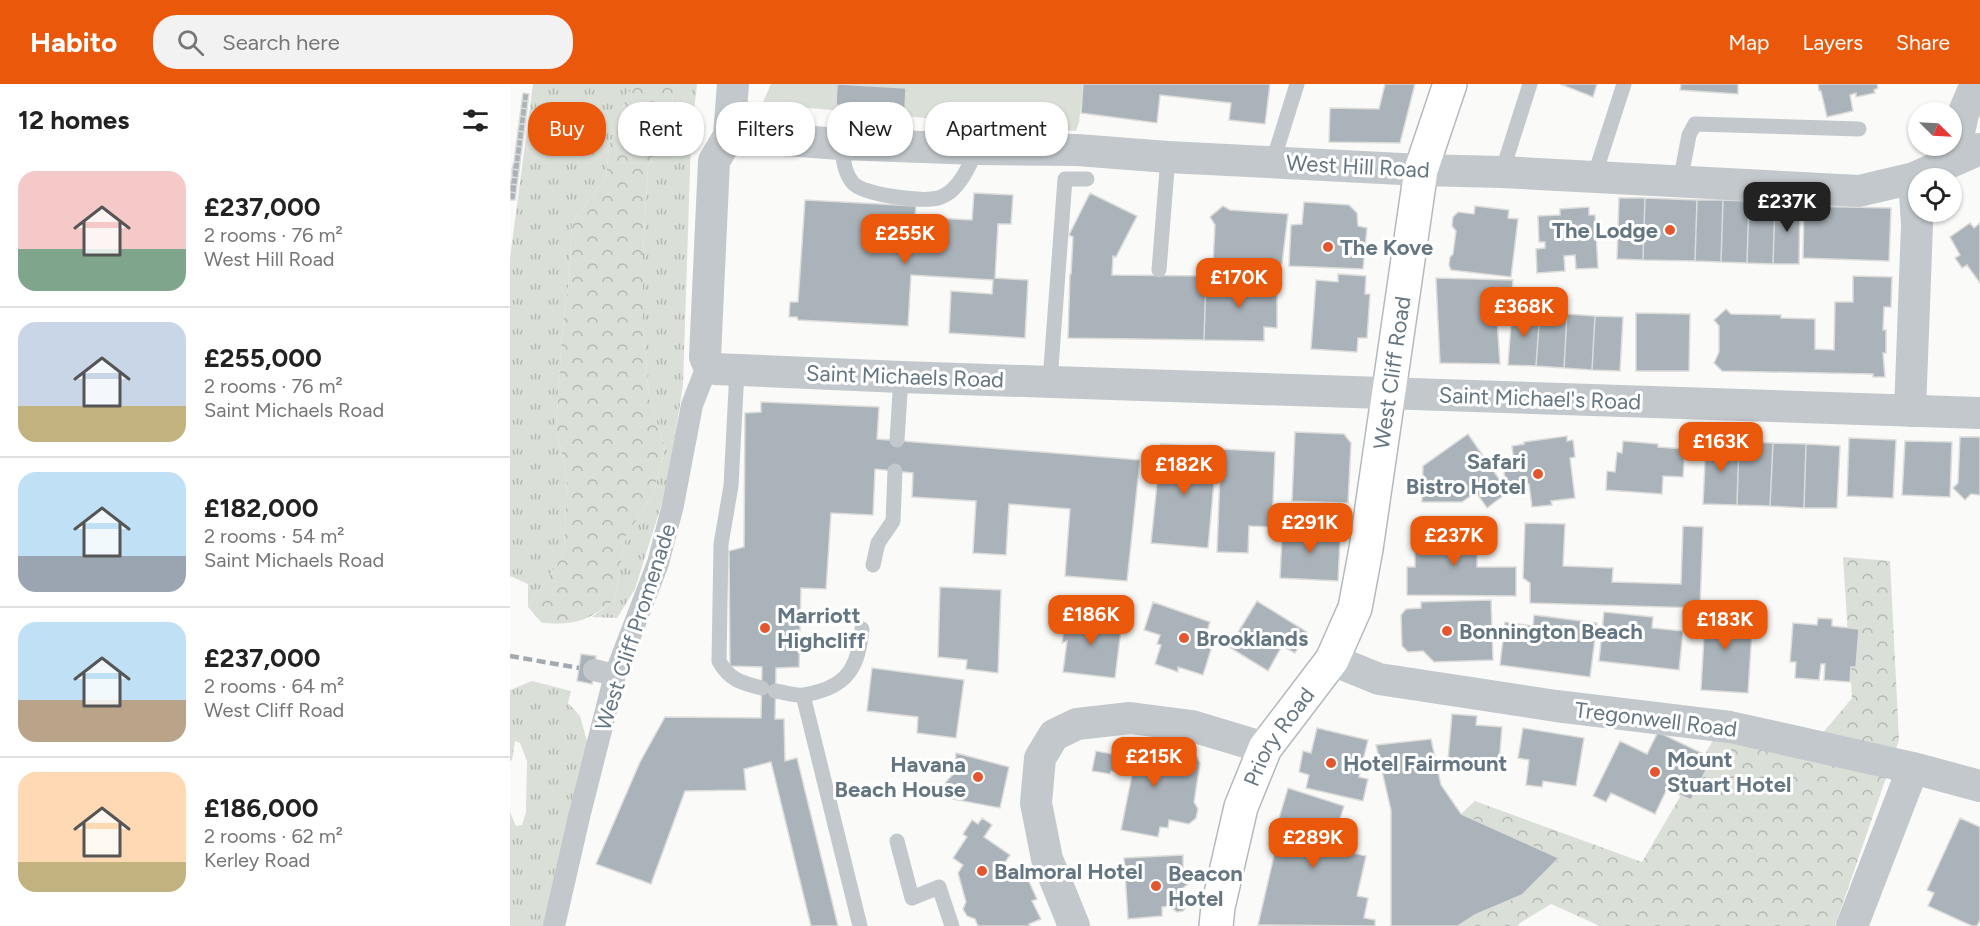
<!DOCTYPE html>
<meta charset="utf-8">
<style>
:root{--surface:#fff;--page:#f2f2f2;--text:#222;--muted:#767676;--line:#e0e0e0;--accent:#ea580c}
body{margin:0;font-family:Figtree,sans-serif;background:var(--page);color:var(--text);height:100vh;display:flex;flex-direction:column;font-size:22px;white-space:nowrap}
*{box-sizing:border-box;margin:0}
p{font-size:20px;color:var(--muted)}
.icon{flex:none;width:33px;height:33px;fill:none;stroke:currentColor;stroke-width:2;stroke-linecap:round;stroke-linejoin:round}
.map{position:relative;flex:1;overflow:hidden}
.side{display:flex;flex-direction:column;background:var(--surface);width:510px}
.side>*{flex:none}
.banner{position:absolute;left:18px;top:18px;width:570px;height:54px;display:flex;gap:12px}
.needle{width:39px;rotate:114deg}
.buttons{position:absolute;left:1398px;top:18px;display:grid;gap:12px}
.buttons a{display:grid;place-items:center;width:54px;height:54px;border-radius:50%;background:var(--surface);box-shadow:0 2px 4px #0004;font-size:30px}
.price{position:absolute;translate:-50% -51px;padding:0 14px;border-radius:12px;background:var(--accent);color:#fff;font-size:20px;line-height:39px;filter:drop-shadow(0 2px 3px #0008)}
.price::after{content:'';position:absolute;left:50%;top:36px;width:18px;height:14px;margin-left:-9px;background:inherit;clip-path:polygon(0 0,100% 0,50% 100%)}
.price.on{background:#222;color:#fff}
ul{padding:0;list-style:none}
li{display:flex;align-items:center;gap:18px;height:150px;padding:0 18px}
li+li{border-top:2px solid var(--line)}
li span{display:grid;place-items:center;flex:none;width:168px;height:120px;border-radius:18px;color:#555}
li>.icon{margin-inline-start:auto}
span .icon{width:72px;height:72px;fill:#fffc;stroke-width:1}
li b{font-size:26px}
h2{display:flex;justify-content:space-between;align-items:center;height:72px;padding:0 18px;font-size:26px}
.pill{padding:0 21px;border-radius:24px;background:var(--surface);box-shadow:0 2px 4px #0004;font-size:21px;line-height:54px}
.pill.on{background:var(--accent);color:#fff}
header{display:flex;align-items:center;gap:36px;box-sizing:border-box;height:84px;padding:0 30px;background:var(--accent);color:#fff}
header strong{font-size:28px}
nav{display:flex;gap:33px;margin-inline-start:auto;font-size:21px}
.search{width:420px;height:54px;background:var(--page);display:flex;align-items:center;gap:15px;box-sizing:border-box;padding:0 21px;border-radius:24px;color:var(--muted);font-size:22px}
main{display:flex;flex:1;min-height:0}
.map>svg:first-child{display:block}
.grass{fill:url(#grass-tufts)}
.forest{fill:url(#forest-crowns)}
.garden{fill:#dadfd7}
.building{fill:#aab3b9;stroke:#dcdcda;stroke-width:1.5}
.lines{fill:none;stroke-linecap:round;stroke-linejoin:round}
.secondary-casing{stroke:#b3babf;stroke-width:36}
.service{stroke:#c3c8cc;stroke-width:15}
.pedestrian{stroke:#c3c8cc;stroke-width:22}
.minor{stroke:#c3c8cc;stroke-width:32}
.secondary{stroke:#fff;stroke-width:33}
.rail{stroke:#a2aab0;stroke-width:4.5;stroke-dasharray:9 4.5;stroke-linecap:butt}
.poi-dot{fill:#e4572e;stroke:#fff;stroke-width:2}
.labels{text-anchor:middle;stroke-width:6;stroke-linejoin:round;paint-order:stroke}
.street-label{font-size:22px;fill:#657683;stroke:#fff}
.poi-label{font-size:22px;font-weight:bold;fill:#657683;stroke:#fff;text-anchor:start}
</style>
<header>
<strong>Habito</strong>
<div class="search"><svg class="icon" aria-label="search" viewBox="0 0 24 24"><circle cx="10" cy="10" r="6"/><path d="M15 15l6 6"/></svg>Search here</div>
<nav><a>Map</a><a>Layers</a><a>Share</a></nav>
</header>
<main>
<section class="side">
<h2>12 homes<svg class="icon" aria-label="filters" viewBox="0 0 24 24"><path d="M4 7h16M4 17h16"/><circle cx="9" cy="7" r="2"/><circle cx="15" cy="17" r="2"/></svg></h2>
<ul>
<li><span style="background:linear-gradient(#f6c9c9 65%,#7fa58c 0)"><svg class="icon" aria-label="home" viewBox="0 0 24 24"><path d="M3 11l9-7 9 7M6 9v11h12V9"/></svg></span><div><b>£237,000</b><p>2 rooms · 76 m²</p><p>West Hill Road</p></div></li>
<li><span style="background:linear-gradient(#c9d6e8 70%,#c2b280 0)"><svg class="icon" aria-label="home" viewBox="0 0 24 24"><path d="M3 11l9-7 9 7M6 9v11h12V9"/></svg></span><div><b>£255,000</b><p>2 rooms · 76 m²</p><p>Saint Michaels Road</p></div></li>
<li><span style="background:linear-gradient(#bfe0f5 70%,#9aa5b1 0)"><svg class="icon" aria-label="home" viewBox="0 0 24 24"><path d="M3 11l9-7 9 7M6 9v11h12V9"/></svg></span><div><b>£182,000</b><p>2 rooms · 54 m²</p><p>Saint Michaels Road</p></div></li>
<li><span style="background:linear-gradient(#bfe0f5 65%,#b9a48a 0)"><svg class="icon" aria-label="home" viewBox="0 0 24 24"><path d="M3 11l9-7 9 7M6 9v11h12V9"/></svg></span><div><b>£237,000</b><p>2 rooms · 64 m²</p><p>West Cliff Road</p></div></li>
<li><span style="background:linear-gradient(#ffd9b3 75%,#c2b280 0)"><svg class="icon" aria-label="home" viewBox="0 0 24 24"><path d="M3 11l9-7 9 7M6 9v11h12V9"/></svg></span><div><b>£186,000</b><p>2 rooms · 62 m²</p><p>Kerley Road</p></div></li>
</ul>
</section>
<div class="map">
<svg width="1470" height="842" viewBox="0 0 1470 842">
<defs>
<pattern id="grass-tufts" width="24" height="20" patternUnits="userSpaceOnUse" patternTransform="scale(1.5)"><rect width="24" height="20" fill="#dadfd7"/><path d="M3 7l-1-3M5 7V3M7 7l1-3M15 17l-1-3M17 17v-4M19 17l1-3" fill="none" stroke="#b4b9b4"/></pattern>
<pattern id="forest-crowns" width="20" height="18" patternUnits="userSpaceOnUse" patternTransform="scale(1.5)"><rect width="20" height="18" fill="#dadfd7"/><path d="M2 6a3 3 0 1 1 6 0M12 15a3 3 0 1 1 6 0" fill="none" stroke="#b4b9b4"/></pattern>
</defs>
<rect width="100%" height="100%" fill="#fafaf8"/>
<path class="grass" d="M23 0H129L118 9 99 63 96 93 62 139 59 194 52 252 46 343 57 393 54 470 18 523V500L0 492V174Z
M164 0H187L181 54 173 301 157 403 125 505 107 534 82 533 105 516 116 452 143 411 155 364 139 313 133 242V167L138 83 160 38Z
M22 597 61 607 58 619 70 632 80 668 34 842H0V728L6 742 12 741 16 728 17 677 10 659 5 657 2 676 0 677V606Z"/>
<path class="forest" d="M129 0H164L160 38 138 83 133 167V241L139 313 155 364 143 411 116 452 105 516C76 537 68 541 32 539L18 523 54 470 57 393 46 343 52 252 59 194 62 139 96 93 99 63 118 9Z
M1333 473 1380 477 1389 656 1325 842H1090L1041 820 1010 839 1008 842H948L965 831 1012 811 1049 774 951 730 965 717 1132 778 1206 651 1296 669 1342 614Z"/>
<path class="garden" d="M261 0H573L569 38 566 47 252 20Z"/>
<path class="building" d="M327 0 396 4 395 26 326 21Z
M573 0H760L755 40 719 36 721 19 650 11 647 39 571 29Z
M875 0H905L890 59 819 58 820 24 869 25Z
M1050 0H1087L1083 13Z
M1171 0H1228V10L1170 6Z
M1308 0H1367L1368 4 1364 6 1365 9 1346 13V9L1340 11 1343 27 1317 33 1311 7H1309Z
M13 9 19 10 18 17H12Z
M12 17H18L17 25 11 24Z
M11 24 17 25 16 33 10 32Z
M10 32 16 33 15 40H9Z
M9 40H15L14 48 8 47Z
M8 47 14 48 13 56 7 55Z
M7 55 13 56 12 63 6 62Z
M6 62 12 63 11 71 5 70Z
M5 70 11 71 10 78H4Z
M4 78H10L9 86 2 85Z
M2 85 9 86 8 94 2 93Z
M2 93 8 94 7 101 0 100Z
M0 100 7 101 6 109 0 108Z
M0 108 6 109 5 116H0Z
M464 109 503 111 501 140H488L485 194 518 196 515 254 439 249 441 207 482 210 483 196 401 191 398 242 288 236 287 233H279L280 218H288L295 116 406 122 405 133 462 136Z
M580 109 627 132 606 173 603 172 602 191 696 192 694 256 558 254 560 190H561L563 153 559 151Z
M1109 114H1135L1133 176 1107 175Z
M1135 114 1187 116 1185 177 1133 176Z
M1187 116H1213L1211 178 1185 177Z
M1213 116 1239 117 1237 179 1211 178Z
M1239 117 1265 118 1263 180 1237 179Z
M794 118 839 121 847 129 848 142 857 144 853 185 779 182 781 141 792 140Z
M1265 118 1290 119 1289 180H1263Z
M713 122 720 126 778 130 772 180H703L705 141 700 133Z
M965 122 999 126 998 134 1008 135 1001 193 941 186 939 181 940 173 943 170 946 147 942 142 943 133 948 128 964 130Z
M1294 122 1381 124 1379 177 1293 174Z
M1079 123V131H1085L1088 184 1066 185 1065 171 1054 172 1055 187 1027 189 1026 165 1035 164V158H1029L1028 132 1050 131V125Z
M1460 139 1464 144 1470 139V199L1457 181 1452 184 1445 174 1450 171 1440 153Z
M828 190 856 192 855 210H860L857 254H848L847 268 801 265 806 196 828 198Z
M696 192 755 193V205H767V244L754 243V257L694 256Z
M1343 192 1382 193 1381 223H1374L1373 246H1376V269H1373L1375 293H1363V290L1212 287 1204 279 1209 268V242L1204 236 1216 225 1221 230 1271 231V234L1305 235V265L1324 266 1325 218H1343Z
M926 194 1003 196 1001 220H986L990 280 930 279Z
M1002 226 1030 228 1026 282 998 281Z
M1030 228 1057 230 1054 284 1026 282Z
M1126 229 1180 230 1179 287H1126Z
M1057 230 1085 232 1082 286 1054 284Z
M1085 232 1113 233 1110 287 1082 286Z
M251 318 369 323 367 355 630 376 617 497 555 492 560 425 499 420 496 471 463 469 466 417 402 413 403 389 365 385 363 431 321 429 316 505 291 504 289 583 266 584 265 635H274L275 677 287 674 328 842H301L261 678 234 685 236 706 175 707 141 800 86 780 130 678 155 633 251 634 252 583 220 582 219 467 234 463 235 329 251 328Z
M785 348 834 350 841 359 838 419 782 417Z
M958 350 998 408 977 424 966 408 952 418H912L913 382Z
M1057 352V357L1063 356 1065 373 1060 374 1065 414 1041 417 1042 421 1022 423 1019 400 996 403 993 380 1004 378 1002 362 1014 360V358Z
M1450 353H1470V411L1461 410 1455 416 1443 404 1448 399Z
M1339 354 1386 356 1383 414 1337 412Z
M1113 357 1148 360V363L1175 365 1173 393 1153 392 1152 410 1096 406 1097 387 1105 388 1107 368 1112 369Z
M1196 357 1229 358 1227 421 1193 420Z
M1395 357 1442 358 1440 413 1392 411Z
M1229 358 1263 359 1260 422 1227 421Z
M1263 359 1296 360 1294 424 1260 422Z
M651 360 707 364 698 464 641 459Z
M1296 360 1330 362 1327 424H1294Z
M711 365 765 368 762 443 739 442 738 469 707 468Z
M787 439 818 441 817 455 830 456 828 497 770 494 772 452 786 453Z
M1015 439 1055 440 1053 482 1103 484 1102 498 1171 500 1173 442 1193 443 1190 524 1020 519V499L1013 494Z
M929 440 932 443V453L946 452V446H962L967 453V483H1006V512L897 511V483H905V444L908 441Z
M430 503 491 506 488 589 456 585 457 576 428 573Z
M981 516 983 576 924 578 913 567 898 568 892 562 891 531 896 525 911 524V518Z
M747 517 797 548 785 569 772 562 758 587 719 563Z
M643 518 700 538 695 553 704 556 693 591 668 583V588L645 580 651 561 647 560 650 551 634 546Z
M1094 528 1143 533 1142 544 1173 547 1169 586 1089 577Z
M1186 528 1243 531 1238 609 1191 606 1194 552H1185Z
M556 531 612 538 605 594 553 588 557 557 552 559Z
M1024 531 1087 539 1080 593 990 581 995 538 1023 542Z
M1308 534 1322 535V542L1349 545 1346 583H1341L1340 598 1314 596 1315 580H1311L1309 596 1285 594 1286 578H1280L1283 539 1307 541Z
M71 570 86 572 82 600 67 597Z
M362 584 454 596 446 654 407 649 408 633 357 627Z
M942 630 967 632 966 641 992 643 989 680 938 676Z
M807 644 858 656 849 693 858 695 853 717 796 704 799 691 789 688 793 667 801 669Z
M1013 644 1074 654 1066 702 1033 697 1032 703 1016 701 1019 676 1008 674Z
M1148 648 1202 674 1181 716 1157 705 1145 730 1101 709 1096 718 1083 712 1110 657 1137 670Z
M921 655 931 701 951 730 1049 774 1012 811 965 831 948 842H881V726L866 661Z
M604 663 670 676 677 670 687 673 690 679 684 718 688 725 686 734 679 740 659 736 658 744 650 743 648 753 611 746 622 691 601 687 600 690 582 687 586 667 602 670Z
M446 669 499 683 490 724 432 713 436 698 445 688Z
M778 704 834 722 821 764 856 772 847 812 858 814 854 834 865 836V842L748 841 766 763 761 761Z
M472 734 482 741 474 753 500 771 491 784 501 791 504 797 516 791 527 815 522 817 531 835 519 840 520 842H468L465 835 457 832 453 825 456 818 448 789 453 781 443 774 457 753 453 750 462 736 468 740Z
M1450 734 1470 743V836L1467 842H1462L1418 822 1424 809 1417 806Z
M673 771V786L678 788V800L673 804 674 809 678 813 679 819 673 827 667 828 663 825 662 822 652 823V832L618 835 614 774Z"/>
<g class="lines">
<defs>
<g id="secondary">
<path id="s1" d="M706 842 708 823 731 723 755 664 822 576 845 524 856 465 911 86 940 0"/>
</g>
</defs>
<use href="#secondary" class="secondary-casing"/>
<path class="service" d="M331 60C333 73 334 89 343 99 353 111 412 118 428 114 432 113 437 110 440 108 453 97 460 80 467 65
M763 77 787 0
M992 88 1020 0
M1084 93 1114 0
M1170 98 1179 51 1185 40 1349 45
M649 186 658 73
M227 286 221 402 211 460 209 577C219 596 232 599 252 604
M540 297 555 95H577
M387 356 391 293
M363 481 368 459 383 437 385 387
M265 607C274 608 284 612 293 611 297 611 303 609 307 608 341 599 349 577 352 545
M293 611 350 842
M387 757 402 814 429 803 442 842"/>
<path class="pedestrian" d="M84 586 105 591
M44 842 69 733 105 591 148 479 163 421 182 321 198 280"/>
<path class="minor" d="M223 0 219 52 204 77 195 273 198 280 205 285 391 293 1470 329
M219 52 331 60 467 65 567 66 658 73 911 86 992 88 1349 107 1404 94 1470 65
M1443 76 1453 30 1466 0
M1400 327 1407 141 1404 94
M822 576 869 595 1046 622 1220 643 1403 684 1470 702
M564 842 537 775 526 719 530 674 544 651 567 640 620 634 682 642 755 664
M1342 842 1403 684"/>
<use href="#secondary" class="secondary"/>
<path class="rail" d="M0 572 69 584"/>
</g>
<g class="poi-dot">
<circle cx="1160" cy="146" r="6"/>
<circle cx="818" cy="163" r="6"/>
<circle cx="1028" cy="390" r="6"/>
<circle cx="255" cy="544" r="6"/>
<circle cx="937" cy="547" r="6"/>
<circle cx="674" cy="554" r="6"/>
<circle cx="821" cy="679" r="6"/>
<circle cx="1145" cy="688" r="6"/>
<circle cx="468" cy="693" r="6"/>
<circle cx="472" cy="787" r="6"/>
<circle cx="646" cy="802" r="6"/>
</g>
<g class="labels">
<g class="street-label">
<text transform="translate(848 82) rotate(3)" y="8">West Hill Road</text>
<text dy="8" stroke="none"><textPath href="#s1" startOffset="591">West Cliff Road</textPath></text>
<text transform="translate(395 292) rotate(2)" y="8">Saint Michaels Road</text>
<text transform="translate(1030 314) rotate(2)" y="8">Saint Michael's Road</text>
<text transform="translate(125 543) rotate(-72)" y="8">West Cliff Promenade</text>
<text transform="translate(1146 635) rotate(7)" y="8">Tregonwell Road</text>
<text dy="8" stroke="none"><textPath href="#s1" startOffset="202">Priory Road</textPath></text>
</g>
<g class="poi-label">
<text x="1148" y="154" text-anchor="end">The Lodge</text>
<text x="830" y="171">The Kove</text>
<text x="1016" y="385" text-anchor="end">Safari<tspan x="1016" dy="25">Bistro Hotel</tspan></text>
<text x="267" y="539">Marriott<tspan x="267" dy="25">Highcliff</tspan></text>
<text x="949" y="555">Bonnington Beach</text>
<text x="686" y="562">Brooklands</text>
<text x="1157" y="683">Mount<tspan x="1157" dy="25">Stuart Hotel</tspan></text>
<text x="833" y="687">Hotel Fairmount</text>
<text x="456" y="688" text-anchor="end">Havana<tspan x="456" dy="25">Beach House</tspan></text>
<text x="484" y="795">Balmoral Hotel</text>
<text x="658" y="797">Beacon<tspan x="658" dy="25">Hotel</tspan></text>
</g>
</g>
</svg>
<div class="buttons">
<a><svg class="needle" viewBox="-14 -14 28 28"><path d="M0-13l5 13h-10z" fill="#e53935"/><path d="M0 13l5-13h-10z" fill="#767676"/></svg></a>
<a><svg class="icon" aria-label="locate" viewBox="0 0 24 24"><circle cx="12" cy="12" r="6"/><path d="M12 2v4M12 18v4M2 12h4M18 12h4"/></svg></a>
</div>
<b class="price on" style="left:1277px;top:149px">£237K</b>
<b class="price" style="left:395px;top:181px">£255K</b>
<b class="price" style="left:729px;top:225px">£170K</b>
<b class="price" style="left:1014px;top:254px">£368K</b>
<b class="price" style="left:1211px;top:389px">£163K</b>
<b class="price" style="left:674px;top:412px">£182K</b>
<b class="price" style="left:800px;top:470px">£291K</b>
<b class="price" style="left:944px;top:483px">£237K</b>
<b class="price" style="left:581px;top:562px">£186K</b>
<b class="price" style="left:1215px;top:567px">£183K</b>
<b class="price" style="left:644px;top:704px">£215K</b>
<b class="price" style="left:803px;top:785px">£289K</b>
<div class="banner">
<a class="pill on">Buy</a>
<a class="pill">Rent</a>
<a class="pill">Filters</a>
<a class="pill">New</a>
<a class="pill">Apartment</a>
</div>
</div>
</main>
